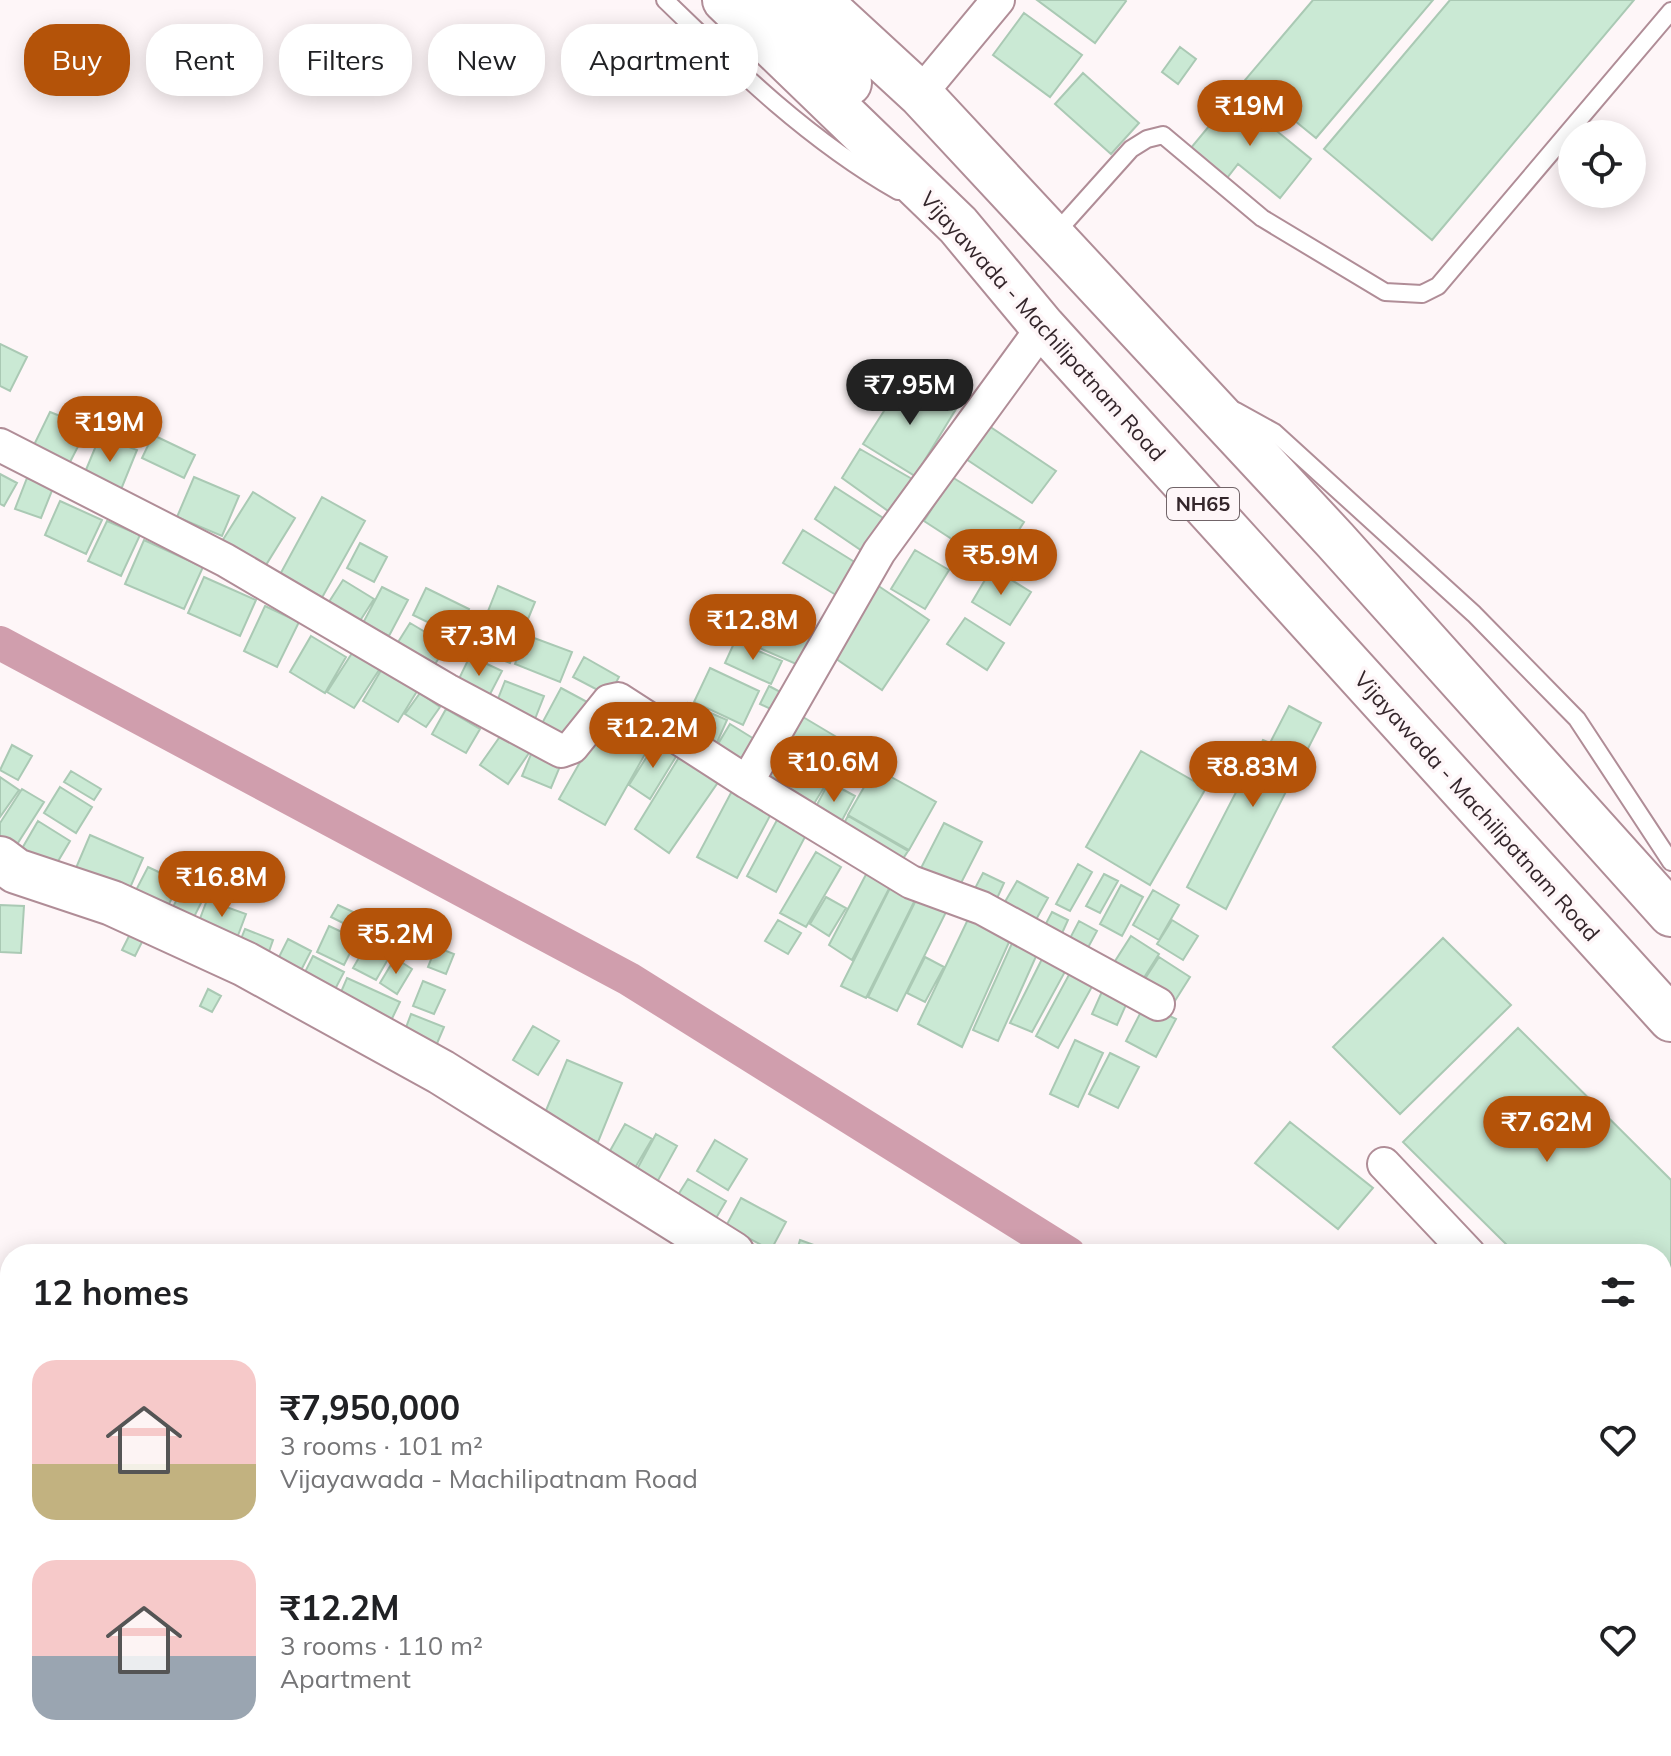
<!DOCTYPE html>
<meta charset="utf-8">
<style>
:root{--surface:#fff;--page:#f6f6f6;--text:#202124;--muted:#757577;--accent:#b45309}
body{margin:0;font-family:Mulish,sans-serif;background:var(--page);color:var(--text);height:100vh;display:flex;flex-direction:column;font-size:30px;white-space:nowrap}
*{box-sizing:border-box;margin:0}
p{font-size:26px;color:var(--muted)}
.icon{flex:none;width:44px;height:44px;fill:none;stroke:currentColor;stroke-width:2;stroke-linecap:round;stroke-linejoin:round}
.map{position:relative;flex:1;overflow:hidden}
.sheet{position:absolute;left:0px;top:1244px;width:1672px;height:512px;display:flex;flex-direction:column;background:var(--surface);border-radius:32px 32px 0 0;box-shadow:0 4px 20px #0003}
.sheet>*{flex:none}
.banner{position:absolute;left:24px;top:24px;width:800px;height:72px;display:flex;gap:16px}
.buttons{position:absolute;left:1558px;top:120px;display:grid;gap:16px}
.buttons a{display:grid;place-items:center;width:88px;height:88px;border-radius:50%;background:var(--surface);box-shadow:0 4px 20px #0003;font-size:40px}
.price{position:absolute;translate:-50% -68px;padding:0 18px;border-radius:28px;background:var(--accent);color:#fff;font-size:26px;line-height:52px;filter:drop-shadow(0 2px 4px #0008)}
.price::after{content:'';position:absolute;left:50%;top:48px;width:24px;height:18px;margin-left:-12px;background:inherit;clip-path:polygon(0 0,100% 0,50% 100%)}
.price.on{background:#222;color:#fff}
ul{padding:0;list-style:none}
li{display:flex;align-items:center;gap:24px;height:200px;padding:0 32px}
li span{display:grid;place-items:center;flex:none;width:224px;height:160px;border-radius:24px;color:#555}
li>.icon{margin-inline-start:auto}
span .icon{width:96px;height:96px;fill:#fffc;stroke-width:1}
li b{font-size:34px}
h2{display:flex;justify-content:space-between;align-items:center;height:96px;padding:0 32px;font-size:34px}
.chip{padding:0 28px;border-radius:32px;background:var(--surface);box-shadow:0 4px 20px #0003;font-size:28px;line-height:72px}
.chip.on{background:var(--accent);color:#fff}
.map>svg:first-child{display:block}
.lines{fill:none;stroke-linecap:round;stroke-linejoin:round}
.canal{stroke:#d09ead;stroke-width:34}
.building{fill:#cae9d4;stroke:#aac9b4;stroke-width:2}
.lane-casing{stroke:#b08d97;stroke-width:20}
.street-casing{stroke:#b08d97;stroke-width:36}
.secondary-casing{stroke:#b08d97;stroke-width:48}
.highway-casing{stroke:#b08d97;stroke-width:48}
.path{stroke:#9e9396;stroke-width:5;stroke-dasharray:8 4;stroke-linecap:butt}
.lane{stroke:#fff;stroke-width:16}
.street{stroke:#fff;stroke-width:32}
.secondary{stroke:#fff;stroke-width:44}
.highway{stroke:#fff;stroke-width:44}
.labels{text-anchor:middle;stroke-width:7;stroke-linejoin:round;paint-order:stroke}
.shield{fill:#fef6f8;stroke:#716468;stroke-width:2}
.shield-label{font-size:20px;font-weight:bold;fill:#34262b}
.street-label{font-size:22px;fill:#34262b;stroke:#fef6f8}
</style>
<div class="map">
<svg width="1671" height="1756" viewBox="0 0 1671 1756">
<rect width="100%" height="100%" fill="#fef6f8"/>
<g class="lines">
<path class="canal" d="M0 643 629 979 1069 1254
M1662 1693 1671 1703"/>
</g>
<path class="building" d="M1037 0H1125L1126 1 1095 43Z
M1313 0H1433L1316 138 1245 80Z
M1450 0H1634L1432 240 1324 149Z
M1024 13 1082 55 1050 97 993 55Z
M1180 47 1196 59 1178 84 1162 72Z
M1083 73 1139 123 1111 154 1055 104Z
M1234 96 1311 159 1280 198 1238 164 1227 178 1190 149Z
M0 344 27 357 10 391 0 386Z
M905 378 956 409 915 476 863 444Z
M50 412 88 427 68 466 32 449Z
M986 424 1056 471 1032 503 963 457Z
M153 435 195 455 184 478 142 458Z
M100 436 137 450 120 492 83 477Z
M860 449 919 483 895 516 842 478Z
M0 474 17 483 4 506 0 504Z
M194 477 239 496 222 536 177 517Z
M952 477 1024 522 995 567 924 521Z
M27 478 53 488 41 518 15 509Z
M835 487 891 523 871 557 815 519Z
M253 492 295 518 261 573 219 546Z
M322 497 365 521 319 603 277 580Z
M60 501 102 520 86 554 45 535Z
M107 521 140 535 121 576 88 561Z
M803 530 861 566 841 598 783 563Z
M144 540 203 567 184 609 125 584Z
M360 543 387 557 374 582 347 568Z
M915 550 949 570 925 609 891 589Z
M992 568 1031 592 1010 625 972 602Z
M204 577 256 600 240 636 188 613Z
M343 580 374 599 358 624 327 605Z
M877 585 929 620 882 690 829 654Z
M498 586 535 602 510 663 473 649Z
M382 587 408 600 389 636 363 623Z
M426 588 469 609 456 636 413 615Z
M756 602 819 631 803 667 739 639Z
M265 606 299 622 277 667 244 651Z
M965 618 1004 643 987 670 947 644Z
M410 623 447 645 432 669 395 647Z
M526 635 572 652 560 682 515 664Z
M311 636 346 657 325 693 290 672Z
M735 641 782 661 771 684 725 663Z
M354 650 381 667 354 708 327 692Z
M470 656 502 671 487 700 456 685Z
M584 657 619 677 609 696 573 677Z
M383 667 419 688 398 722 363 701Z
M710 668 759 691 743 725 694 702Z
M505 681 544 696 533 724 494 709Z
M769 686 786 695 777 712 760 704Z
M561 688 589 703 567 744 539 729Z
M420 693 440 707 426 727 405 714Z
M688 703 727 720 715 747 675 729Z
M1289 706 1321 723 1226 909 1187 887 1263 740 1270 743Z
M446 709 480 729 466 753 432 734Z
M803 717 850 745 812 807 765 779Z
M603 722 649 747 605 825 559 799Z
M730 724 759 742 745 766 715 749Z
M501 735 529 753 508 784 480 765Z
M656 742 677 755 650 799 629 785Z
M12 745 32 756 18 780 0 770Z
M534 747 563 759 551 788 522 776Z
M1141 751 1206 788 1150 885 1086 847Z
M681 754 721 778 669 853 635 829Z
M875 768 936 802 909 850 848 815Z
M71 771 101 789 94 800 64 782Z
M0 777 19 790 0 817Z
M829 782 855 796 839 826 813 812Z
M60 787 92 807 76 833 44 813Z
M22 789 44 802 14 849 0 840V823Z
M733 789 773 810 737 878 697 857Z
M848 816 908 851 897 868 838 834Z
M777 820 806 835 776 892 747 876Z
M38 821 70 841 51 873 20 852Z
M944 823 982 842 958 889 920 870Z
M90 835 143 858 126 897 73 875Z
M816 852 841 867 806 927 780 913Z
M1078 864 1092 872 1070 911 1056 904Z
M871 865 894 879 852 960 829 945Z
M148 867 180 882 166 910 134 894Z
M191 871 212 881 188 929 167 919Z
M983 873 1004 883 994 905 972 894Z
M1104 874 1118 881 1100 913 1086 906Z
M1017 881 1048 898 1033 925 1002 907Z
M1121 885 1143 897 1122 936 1100 924Z
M891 886 916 898 866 998 841 986Z
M1153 890 1179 905 1159 940 1133 925Z
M920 892 949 906 897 1011 868 997Z
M826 897 846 908 829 936 810 924Z
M207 900 246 914 237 938 198 924Z
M0 905 24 906 21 953 0 952Z
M338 905 364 917 357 930 331 917Z
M1052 912 1068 920 1058 942 1041 933Z
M971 913 1014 931 962 1047 918 1024Z
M778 920 801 933 788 954 765 941Z
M1172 920 1198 936 1183 960 1157 944Z
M1079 921 1097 931 1084 955 1066 946Z
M329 926 357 939 344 965 317 952Z
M245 929 273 940 266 960 237 949Z
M130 934 143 940 135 956 122 950Z
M1131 936 1159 954 1138 987 1110 969Z
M1443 938 1511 1005 1400 1114 1333 1047Z
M288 939 311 951 296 980 273 969Z
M1013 941 1038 952 998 1041 973 1030Z
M368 942 391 954 376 980 353 968Z
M436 947 454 954 446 974 428 967Z
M1044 955 1067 968 1032 1032 1010 1023Z
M313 956 344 972 328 1003 297 988Z
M925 957 944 967 925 1002 907 993Z
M1159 957 1190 977 1173 1004 1141 985Z
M395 958 412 969 397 994 380 983Z
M1071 971 1094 983 1058 1048 1036 1036Z
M347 978 400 1002 387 1029 335 1006Z
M423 981 445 990 434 1014 413 1006Z
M1104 987 1129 998 1117 1025 1092 1014Z
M208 989 221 996 212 1012 200 1006Z
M1145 1004 1176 1019 1156 1057 1126 1041Z
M411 1014 444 1027 433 1053 401 1041Z
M533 1026 559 1041 538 1075 513 1060Z
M1518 1028 1671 1180V1328L1662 1337V1254H1516L1403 1142Z
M1075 1040 1103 1053 1078 1107 1050 1094Z
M1110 1053 1139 1067 1118 1108 1089 1094Z
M567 1060 622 1083 598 1142 542 1120Z
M1290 1122 1373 1188 1338 1229 1255 1163Z
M625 1124 652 1139 632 1173 606 1158Z
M656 1134 677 1146 656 1184 635 1173Z
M715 1140 747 1159 728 1190 697 1171Z
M688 1179 726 1201 712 1225 673 1203Z
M741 1198 786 1222 771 1250 726 1226Z
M800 1240 825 1249 823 1254H796Z"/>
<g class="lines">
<defs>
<path id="lane" d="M665 0C737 70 810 141 898 191
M1053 236 1131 149 1147 139 1163 135 1262 218 1385 292 1422 294 1438 286 1671 11
M1236 411 1274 432 1474 614 1577 719 1671 862"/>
<path id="street" d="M920 94 998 0
M0 445 225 560 447 690 561 751 572 747 609 701 618 699 747 782 879 552 1043 327
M747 782 911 882 982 908 1158 1004
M1384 1164 1469 1254
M1662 1359 1671 1351
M1662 1459 1671 1469"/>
<path id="secondary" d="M0 859 16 871 112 903 245 964 441 1072 732 1254
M1462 1746 1474 1756"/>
<path id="highway" d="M725 0 958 225 1043 327 1671 1019
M770 0 849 83
M818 0 920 94 1335 540 1671 914"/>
</defs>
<use href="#lane" class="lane-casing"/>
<use href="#street" class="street-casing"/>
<use href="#secondary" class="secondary-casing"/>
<use href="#highway" class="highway-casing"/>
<path class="path" d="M902 1746 904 1756"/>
<use href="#lane" class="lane"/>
<use href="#street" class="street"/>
<use href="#secondary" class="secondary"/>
<use href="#highway" class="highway"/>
</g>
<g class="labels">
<rect class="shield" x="1167" y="488" width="72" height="32" rx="6"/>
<g class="shield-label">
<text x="1203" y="511">NH65</text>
</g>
<g class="street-label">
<text transform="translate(1043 326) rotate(48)" y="8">Vijayawada - Machilipatnam Road</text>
<text transform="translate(1477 806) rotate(48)" y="8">Vijayawada - Machilipatnam Road</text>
</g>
</g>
</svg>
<div class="buttons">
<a><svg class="icon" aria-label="locate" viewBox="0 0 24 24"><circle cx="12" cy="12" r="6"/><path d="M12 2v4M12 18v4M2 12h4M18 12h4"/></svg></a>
</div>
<b class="price" style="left:1250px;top:148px">₹19M</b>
<b class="price on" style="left:910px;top:427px">₹7.95M</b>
<b class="price" style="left:110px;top:464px">₹19M</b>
<b class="price" style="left:1001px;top:597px">₹5.9M</b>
<b class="price" style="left:753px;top:662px">₹12.8M</b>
<b class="price" style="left:479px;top:678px">₹7.3M</b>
<b class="price" style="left:653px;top:770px">₹12.2M</b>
<b class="price" style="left:834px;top:804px">₹10.6M</b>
<b class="price" style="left:1253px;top:809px">₹8.83M</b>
<b class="price" style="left:222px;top:919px">₹16.8M</b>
<b class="price" style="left:396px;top:976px">₹5.2M</b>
<b class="price" style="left:1547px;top:1164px">₹7.62M</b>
<div class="banner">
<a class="chip on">Buy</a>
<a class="chip">Rent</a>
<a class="chip">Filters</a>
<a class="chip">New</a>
<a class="chip">Apartment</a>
</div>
<section class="sheet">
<h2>12 homes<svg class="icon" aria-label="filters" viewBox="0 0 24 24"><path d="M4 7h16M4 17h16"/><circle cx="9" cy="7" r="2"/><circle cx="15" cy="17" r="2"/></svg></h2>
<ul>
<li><span style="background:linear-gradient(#f6c9c9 65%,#c2b280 0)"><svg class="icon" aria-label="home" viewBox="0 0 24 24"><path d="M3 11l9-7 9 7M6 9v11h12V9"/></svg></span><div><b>₹7,950,000</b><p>3 rooms · 101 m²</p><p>Vijayawada - Machilipatnam Road</p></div><svg class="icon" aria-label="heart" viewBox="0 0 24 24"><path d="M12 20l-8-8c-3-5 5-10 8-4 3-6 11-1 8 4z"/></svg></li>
<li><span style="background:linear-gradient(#f6c9c9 60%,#9aa5b1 0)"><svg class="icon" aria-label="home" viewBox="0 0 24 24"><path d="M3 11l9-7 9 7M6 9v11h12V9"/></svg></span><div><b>₹12.2M</b><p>3 rooms · 110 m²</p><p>Apartment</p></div><svg class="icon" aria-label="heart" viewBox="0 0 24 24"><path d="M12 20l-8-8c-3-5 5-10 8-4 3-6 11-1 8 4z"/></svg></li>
</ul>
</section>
</div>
